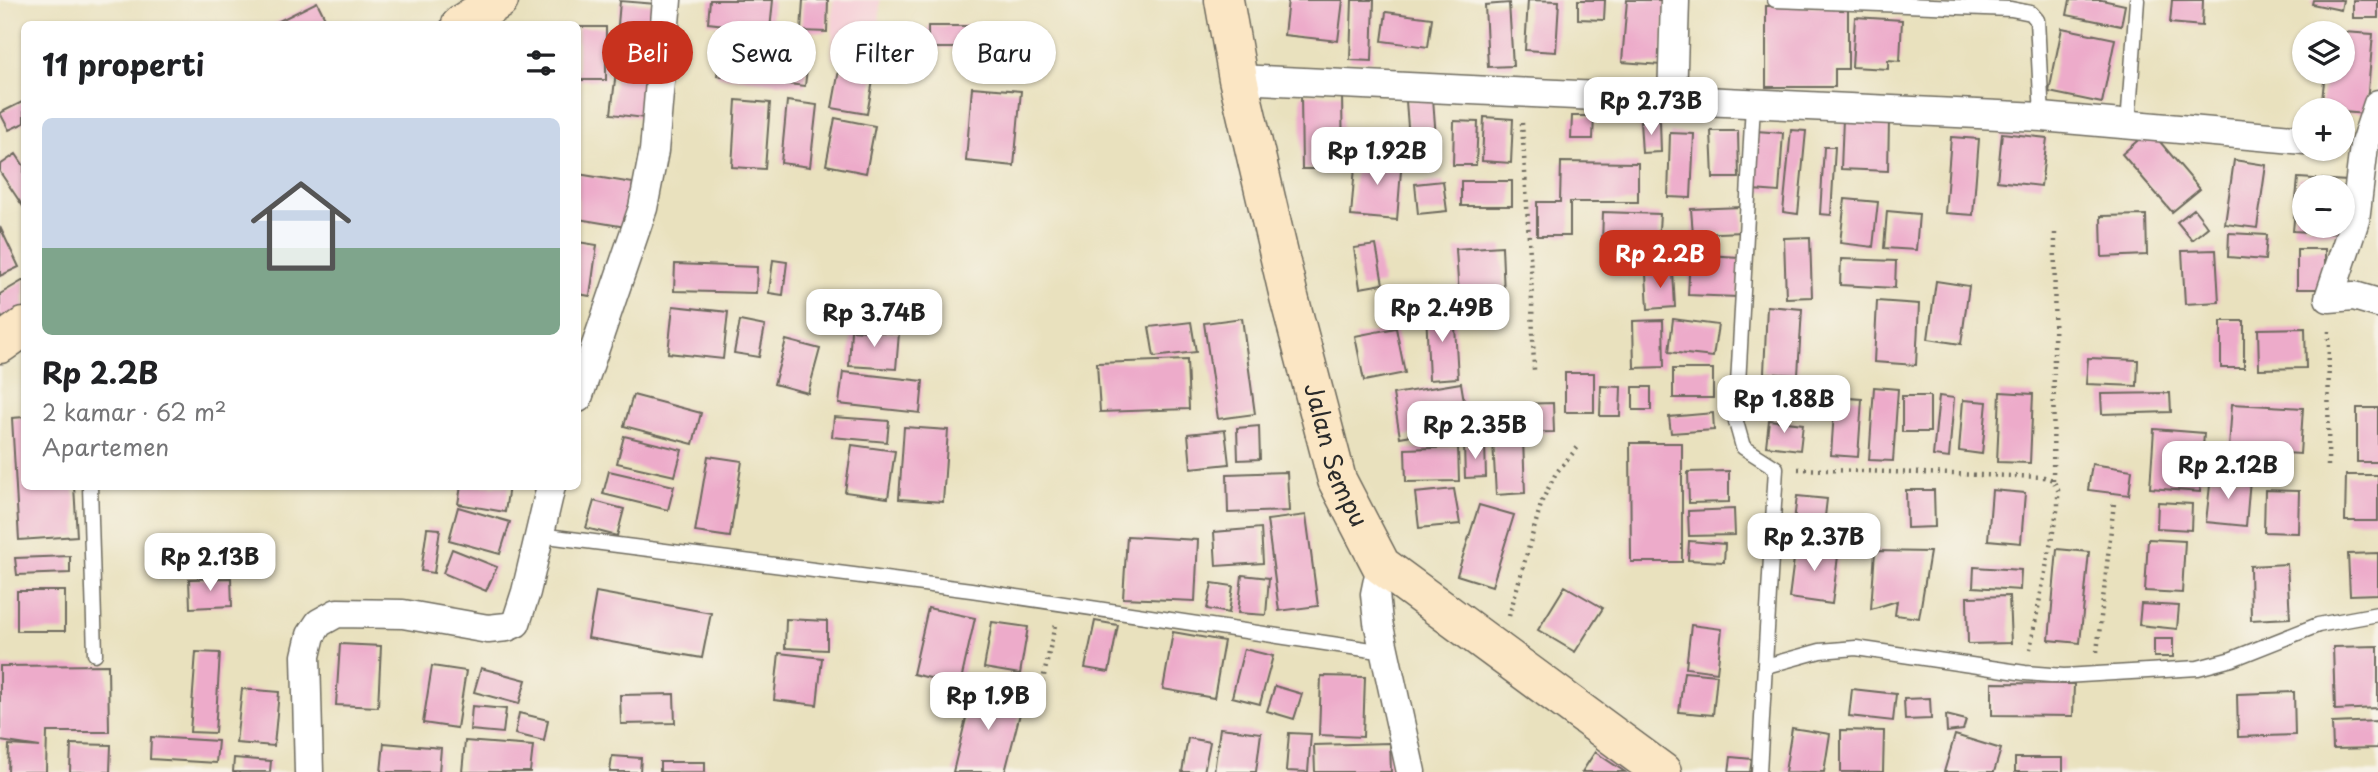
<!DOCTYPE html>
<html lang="id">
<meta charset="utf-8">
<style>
:root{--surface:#fff;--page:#f6f6f6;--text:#202124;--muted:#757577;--accent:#c8321e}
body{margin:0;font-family:"Playpen Sans",sans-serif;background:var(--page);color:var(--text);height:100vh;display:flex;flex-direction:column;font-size:26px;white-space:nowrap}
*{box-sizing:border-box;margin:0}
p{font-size:23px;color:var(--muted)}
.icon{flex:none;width:38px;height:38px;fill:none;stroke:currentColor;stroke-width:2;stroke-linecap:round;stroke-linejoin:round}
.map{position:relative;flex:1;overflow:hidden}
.side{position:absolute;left:21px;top:21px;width:560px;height:469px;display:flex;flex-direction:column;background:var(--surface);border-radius:10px;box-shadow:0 2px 5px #0004}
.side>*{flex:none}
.hud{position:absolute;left:602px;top:21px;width:665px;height:63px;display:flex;gap:14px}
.tools{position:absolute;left:2292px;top:21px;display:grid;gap:14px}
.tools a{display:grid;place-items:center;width:63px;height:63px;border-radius:50%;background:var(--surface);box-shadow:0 2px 5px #0004;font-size:35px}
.price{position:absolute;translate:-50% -60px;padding:0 16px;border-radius:14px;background:#fff;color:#222;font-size:23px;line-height:46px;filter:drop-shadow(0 2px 4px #0008)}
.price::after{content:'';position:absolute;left:50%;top:42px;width:21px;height:16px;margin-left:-10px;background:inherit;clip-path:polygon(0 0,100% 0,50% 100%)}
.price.on{background:var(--accent);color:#fff}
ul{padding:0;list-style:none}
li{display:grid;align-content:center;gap:14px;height:371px;padding:0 21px}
li span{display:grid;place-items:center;height:217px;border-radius:10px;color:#555}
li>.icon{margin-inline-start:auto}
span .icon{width:126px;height:126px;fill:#fffc;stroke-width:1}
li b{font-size:30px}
h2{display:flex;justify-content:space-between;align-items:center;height:84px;padding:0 21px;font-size:30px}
.tag{padding:0 24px;border-radius:32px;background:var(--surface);box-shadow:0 2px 5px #0004;font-size:24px;line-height:63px}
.tag.on{background:var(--accent);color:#fff}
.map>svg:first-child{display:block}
.built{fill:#f6cfd7}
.building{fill:#edabca}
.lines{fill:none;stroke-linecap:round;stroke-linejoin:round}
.lane-casing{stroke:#6e6b5e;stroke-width:17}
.street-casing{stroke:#6e6b5e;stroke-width:31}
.secondary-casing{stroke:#6e6b5e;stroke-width:41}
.path{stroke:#6e6b5e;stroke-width:4.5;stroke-dasharray:2 5;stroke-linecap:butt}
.lane{stroke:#fff;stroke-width:14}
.street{stroke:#fff;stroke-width:28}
.secondary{stroke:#fbe6c4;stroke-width:38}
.labels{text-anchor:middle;stroke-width:5;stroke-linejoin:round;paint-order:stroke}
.street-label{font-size:24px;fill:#2b2b2b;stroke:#f7f3e8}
</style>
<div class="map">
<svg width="2378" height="772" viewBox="0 0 2378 772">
<rect width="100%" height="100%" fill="#f7f3e8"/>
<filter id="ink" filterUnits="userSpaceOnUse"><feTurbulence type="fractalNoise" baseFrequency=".0143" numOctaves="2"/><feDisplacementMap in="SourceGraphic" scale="14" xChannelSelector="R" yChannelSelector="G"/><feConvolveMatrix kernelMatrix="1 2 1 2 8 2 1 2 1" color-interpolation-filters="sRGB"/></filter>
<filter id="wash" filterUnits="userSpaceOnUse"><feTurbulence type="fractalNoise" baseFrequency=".00686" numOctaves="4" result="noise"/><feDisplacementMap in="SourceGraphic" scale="28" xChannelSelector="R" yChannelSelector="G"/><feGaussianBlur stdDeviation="1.57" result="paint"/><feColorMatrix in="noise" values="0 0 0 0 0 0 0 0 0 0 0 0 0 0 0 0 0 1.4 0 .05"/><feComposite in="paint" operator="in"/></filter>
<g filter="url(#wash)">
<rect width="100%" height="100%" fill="#e9e1be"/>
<path class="built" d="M833 0H880L879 60 832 59Z"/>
<g id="blocks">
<path class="building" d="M710 0H773L770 30 708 23Z
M803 0H828L827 32 801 31Z
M1288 0H1343L1338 41 1284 35Z
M1352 0H1374L1372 61 1350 60Z
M1528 0 1559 1 1556 52 1525 50Z
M1578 0H1605L1604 20 1578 19Z
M1627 0H1666L1661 65 1622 62Z
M2070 0H2102L2125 5 2121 26 2067 15Z
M2172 0H2203L2202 26 2170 23Z
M2313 0H2343L2341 10 2312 4Z
M2353 0H2378V18H2353Z
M620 1 656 4 651 64 615 61Z
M317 2 328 24H273Z
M1509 3 1513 66 1488 67 1485 5Z
M1766 6H1848V69H1835V87H1766Z
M1386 12 1432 18 1428 47 1382 41Z
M1855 17 1902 20 1900 61 1888 60V69L1852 67Z
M928 26H977V48H928Z
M578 27H606V80H578Z
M2062 28 2115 39 2102 103 2049 92Z
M2343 32 2373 34 2366 114 2343 112V110H2321L2325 72H2343Z
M722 34 810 43 805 86 717 76Z
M839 70 874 75 867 114 832 108Z
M616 71 650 75 644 118 611 114Z
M972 87 1021 91 1014 166 966 161Z
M1342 94 1343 169H1302L1301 95Z
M1433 99 1437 151 1410 153 1406 101Z
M736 100 770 103 765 169 732 167Z
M24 101V123L9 130 0 113Z
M787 101 817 105 810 167 781 163Z
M1572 116H1594L1593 139H1571Z
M1484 117 1513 119 1511 163 1482 161Z
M835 118 875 126 866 173 826 165Z
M1843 118 1889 120 1888 171 1841 169Z
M1454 121 1478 122 1476 165H1453Z
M1640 121H1660L1661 152 1642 153Z
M1791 130 1806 131 1798 214 1783 212Z
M2150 130 2200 189 2172 212 2122 154Z
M1711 131H1738L1739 178H1713Z
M1756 131 1783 133 1779 192 1753 190Z
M1670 133 1694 134 1691 198 1668 197Z
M2002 133 2047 138 2041 186 1997 181Z
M1951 137 1979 139 1973 215 1945 213Z
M1824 147H1835L1831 215 1820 214Z
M16 154 24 166V208L0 172V165Z
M1356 154 1402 158 1397 220 1351 216Z
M2234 160 2266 165 2257 228 2225 224Z
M1561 162 1638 163V202H1570V236H1537V202H1560Z
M578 174 633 183 626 227 578 219Z
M2298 178 2347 181 2343 201V187H2305V226H2343V234L2293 231Z
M1443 181 1447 211 1418 214 1415 184Z
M1461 181H1512V206H1461Z
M1845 199 1878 202 1873 247 1840 243Z
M1742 207 1743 232 1693 234 1691 209Z
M2194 209 2208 227 2192 240 2177 222Z
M1887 211 1919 214 1916 250 1884 248Z
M1603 212 1660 214 1658 246 1602 244Z
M2146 215 2147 255 2102 257 2101 216Z
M0 227 19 267 0 276Z
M2229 233 2267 235 2265 260 2228 257Z
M1810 237 1812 297 1786 298 1784 238Z
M578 242 597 245 590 296 578 294Z
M1376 245 1383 284 1360 288 1354 248Z
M1502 246 1504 295 1459 297 1456 249Z
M2297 249H2325V289H2297Z
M2216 250 2219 302 2185 304 2182 251Z
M1690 254 1739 257 1738 297 1688 295Z
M1841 259 1896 261 1895 288 1840 285Z
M773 260 787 262 783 295 769 293Z
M675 264 757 267 756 293 674 291Z
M1673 272 1675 307 1648 309 1646 274Z
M24 280V315L6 325 0 314V294Z
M1936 281 1969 286 1961 344 1928 339Z
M1877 301 1919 304 1916 365 1874 362Z
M673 306 728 312 723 359 668 353Z
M1767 306 1802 309 1798 375 1764 373Z
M1454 309 1458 378 1429 380 1426 310Z
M1242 318 1255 414 1218 419 1204 323Z
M1673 319 1718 325 1713 357 1669 352Z
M1663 320 1664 367 1634 368 1633 321Z
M740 321 765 326 759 357 734 353Z
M2221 321H2244V368H2221Z
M1191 322 1196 352 1154 357 1149 327Z
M1396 328 1405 373 1364 381 1355 336Z
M2305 328 2306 368 2259 369 2258 329Z
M851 330 899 333 896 369 849 366Z
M786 340 820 349 808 393 774 384Z
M2088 358 2138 360 2137 386 2086 384Z
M1187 360 1189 409 1100 412 1097 363Z
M1673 369H1713V398H1673Z
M843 372 923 381 920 413 839 404Z
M1565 373H1594V412H1565Z
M1461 383 1468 425 1400 437 1393 394Z
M1601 386 1621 387 1620 416H1600Z
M1633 387H1651V410H1633Z
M1874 387 1898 389 1893 461 1869 460Z
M2000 392 2033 394 2030 463 1997 462Z
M2170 393 2171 412 2102 414 2101 394Z
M633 395 701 413 693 444 624 426Z
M1902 396H1930V432H1902Z
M1939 396 1954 398 1949 458 1933 456Z
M1835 397 1862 399 1858 457 1831 455Z
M1963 400 1987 402 1982 454 1959 451Z
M1553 403 1554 432 1485 433 1484 405Z
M2232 404 2303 408 2300 454 2229 449Z
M2357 408H2378V462H2357Z
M1713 413 1714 430 1671 433 1669 417Z
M24 417V486H74L77 536 19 540 12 418Z
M834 417 889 421 887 442 832 437Z
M1769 420 1803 424 1800 450 1766 446Z
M1259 426 1260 459 1238 460 1237 428Z
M904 427 948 430 943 502 899 499Z
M2154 429 2204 433 2200 492 2150 488Z
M1225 430 1229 464 1191 468 1188 434Z
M624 436 682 450 675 476 617 463Z
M1523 439 1525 493 1496 495 1493 441Z
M1630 443H1682V562H1631Z
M1485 444 1486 477 1465 478 1464 445Z
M852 445 895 451 888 498 845 492Z
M1458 447 1459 481 1406 482 1405 449Z
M708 456 742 461 730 537 695 532Z
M2092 464 2132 470 2129 495 2088 490Z
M609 471 674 486 668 510 603 494Z
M1729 471V502L1689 503 1688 472Z
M1287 472 1289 511 1228 513 1227 474Z
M2346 475H2378V521H2345Z
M2211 476 2250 479 2246 526 2206 522Z
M461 486H509L505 512 458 504Z
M1454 489 1460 524 1419 528 1415 493Z
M1906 490H1934L1935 527 1907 528Z
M1992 490 2025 493 2021 543 1988 540Z
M2265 490 2299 491 2298 533 2264 532Z
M1797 496 1827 499 1823 534 1793 530Z
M594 501 624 509 617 536 586 528Z
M2158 502 2192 504 2191 530 2157 528Z
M1479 505 1514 515 1492 586 1457 575Z
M458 507 510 522 500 554 449 540Z
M1734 509 1735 535 1689 536 1688 511Z
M1306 515 1318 606 1279 611 1267 520Z
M427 528 440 529 434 573 421 571Z
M1261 528 1263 563 1216 566 1214 532Z
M1127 536 1198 540 1195 601 1123 598Z
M2148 539 2185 541 2182 593 2145 591Z
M1689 541 1725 544 1724 562 1688 560Z
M1796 543 1839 548 1832 604 1789 598Z
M452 549 497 567 486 591 443 573Z
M2057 549 2089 552 2080 643 2049 640Z
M1875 551 1930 552 1919 618 1895 615 1897 601 1871 609Z
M2378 553V594L2350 595 2348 554Z
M70 556V573L17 575 15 558Z
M2287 564 2290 618 2251 620 2250 566Z
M1974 567 2021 570 2020 590 1973 587Z
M1242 575 1269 578 1266 615 1238 613Z
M231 578 232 606 190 608 189 579Z
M1212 583 1233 586 1229 613 1207 609Z
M1565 586 1603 608 1575 652 1538 630Z
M17 591H65V631H17Z
M596 592 711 613 702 658 588 638Z
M2009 596 2011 643 1968 644 1967 597Z
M2141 604 2179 606 2177 629 2139 625Z
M928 608 975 618 960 685 913 674Z
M786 619 827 621V650L785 648Z
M1095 621 1118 625 1109 672 1085 668Z
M992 622 1028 627 1020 674 984 668Z
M1691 625 1722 629 1717 672 1686 668Z
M1173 632 1224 641 1214 698 1163 689Z
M2154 639H2173V657H2154Z
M340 644 381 646 378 707 336 705Z
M2378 646V708L2335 710 2333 647Z
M1244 649 1273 656 1260 704 1232 697Z
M196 652 220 653 215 733 190 732Z
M779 653 822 658 817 705 774 700Z
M108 665 109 732H47L46 772H8L9 745 40 747 0 741V666Z
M432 666 466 671 457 728 423 723Z
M481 668 526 680 519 704 474 692Z
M1684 672 1717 675 1713 715 1679 712Z
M1321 676 1365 677 1363 737 1319 735Z
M1992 683 2074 684 2073 716 1992 715Z
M974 685 1024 698 1005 772H953Z
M1275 686 1302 694 1294 719 1267 711Z
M242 689 279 692 274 746 236 743Z
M1852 689 1896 694 1893 721 1849 716Z
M2294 692 2295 735 2238 737 2237 694Z
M674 694 675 723 621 724 620 695Z
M1930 698 1931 719 1905 720 1904 699Z
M472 706 506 709 503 733 470 730Z
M519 713 548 720 544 741 515 734Z
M1946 715 1966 720 1963 730 1947 732Z
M2378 721V748L2333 749 2332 723Z
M1220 728 1261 733 1256 772H1214Z
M1792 728 1830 734 1824 772H1785Z
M1841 730 1884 731 1883 772H1841Z
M1289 733 1311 734 1308 772 1286 771Z
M1955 735 2001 749 1994 772H1944Z
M151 737 218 741 216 763 150 759Z
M1188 738 1210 742 1204 772H1182Z
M465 741 533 746 530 772H462Z
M384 743 441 748 439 772H381Z
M1390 743 1391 772H1315L1314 745Z
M71 744 111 745 110 772H70Z
M1595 752 1625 772H1582Z
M612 756 641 758 640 772H610Z
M1731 757 1752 759 1750 772H1729Z
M234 758 271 761 270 772H233Z
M2015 758H2063V772H2015Z
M660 762H705V772H660Z"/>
</g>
</g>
<g filter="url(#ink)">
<use href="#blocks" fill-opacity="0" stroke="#6e6b5e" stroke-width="2"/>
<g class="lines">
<defs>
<path id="lane" d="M1775 0 2011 9 2031 13 2037 20 2042 117
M1753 104 1736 422 1743 447 1776 468 1759 772
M2128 125 2137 0
M90 486 95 654
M539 535 971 590 1385 652
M1766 666 1820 651 1856 648 2025 673 2064 676 2198 668 2232 659 2318 625 2378 614"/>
<path id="street" d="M1238 79 2042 117 2305 140
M1672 101 1675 0
M2378 104 2364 146 2355 220 2329 298 2354 296 2378 303
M578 398 643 208 654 151 667 0
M1381 565 1375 594 1378 622 1411 772
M309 772 306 656 311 635 319 623 337 613 403 614 488 629 507 627 516 623 526 592 551 486"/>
<g id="secondary">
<path id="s1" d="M1224 0 1238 79 1289 297 1337 480 1381 565 1662 772"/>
<path d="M461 24 499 0"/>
<path d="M0 344 24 327"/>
</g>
</defs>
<use href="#lane" class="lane-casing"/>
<use href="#street" class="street-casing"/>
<use href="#secondary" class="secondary-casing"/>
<path class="path" d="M1522 123 1531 271 1534 370
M2328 466 2329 326
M1798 469 2044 477 2053 480 2058 490V506L2030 649
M2053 480 2055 231
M1509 616 1542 501 1556 473 1578 447
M2097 652 2114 503
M1038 703 1055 625"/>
<use href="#lane" class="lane"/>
<use href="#street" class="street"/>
<use href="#secondary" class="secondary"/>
</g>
</g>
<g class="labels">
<g class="street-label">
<text dy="8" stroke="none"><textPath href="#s1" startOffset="469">Jalan Sempu</textPath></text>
</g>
</g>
</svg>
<div class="tools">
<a><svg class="icon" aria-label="layers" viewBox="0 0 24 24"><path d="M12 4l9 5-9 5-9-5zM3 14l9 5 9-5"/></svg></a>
<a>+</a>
<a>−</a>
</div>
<b class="price" style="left:1651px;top:137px">Rp 2.73B</b>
<b class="price" style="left:1377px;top:187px">Rp 1.92B</b>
<b class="price on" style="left:1660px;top:290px">Rp 2.2B</b>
<b class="price" style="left:1442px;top:344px">Rp 2.49B</b>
<b class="price" style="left:874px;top:349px">Rp 3.74B</b>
<b class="price" style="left:1784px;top:435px">Rp 1.88B</b>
<b class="price" style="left:1475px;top:461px">Rp 2.35B</b>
<b class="price" style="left:2228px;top:501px">Rp 2.12B</b>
<b class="price" style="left:1814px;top:573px">Rp 2.37B</b>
<b class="price" style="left:210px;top:593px">Rp 2.13B</b>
<b class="price" style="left:988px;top:732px">Rp 1.9B</b>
<div class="hud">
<a class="tag on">Beli</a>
<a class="tag">Sewa</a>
<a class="tag">Filter</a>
<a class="tag">Baru</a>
</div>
<section class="side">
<h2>11 properti<svg class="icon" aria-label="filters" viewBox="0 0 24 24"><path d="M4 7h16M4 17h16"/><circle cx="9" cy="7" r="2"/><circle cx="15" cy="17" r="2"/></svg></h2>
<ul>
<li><span style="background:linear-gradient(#c9d6e8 60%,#7fa58c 0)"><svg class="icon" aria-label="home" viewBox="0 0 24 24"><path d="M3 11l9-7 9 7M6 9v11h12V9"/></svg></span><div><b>Rp 2.2B</b><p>2 kamar · 62 m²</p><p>Apartemen</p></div></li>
</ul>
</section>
</div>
